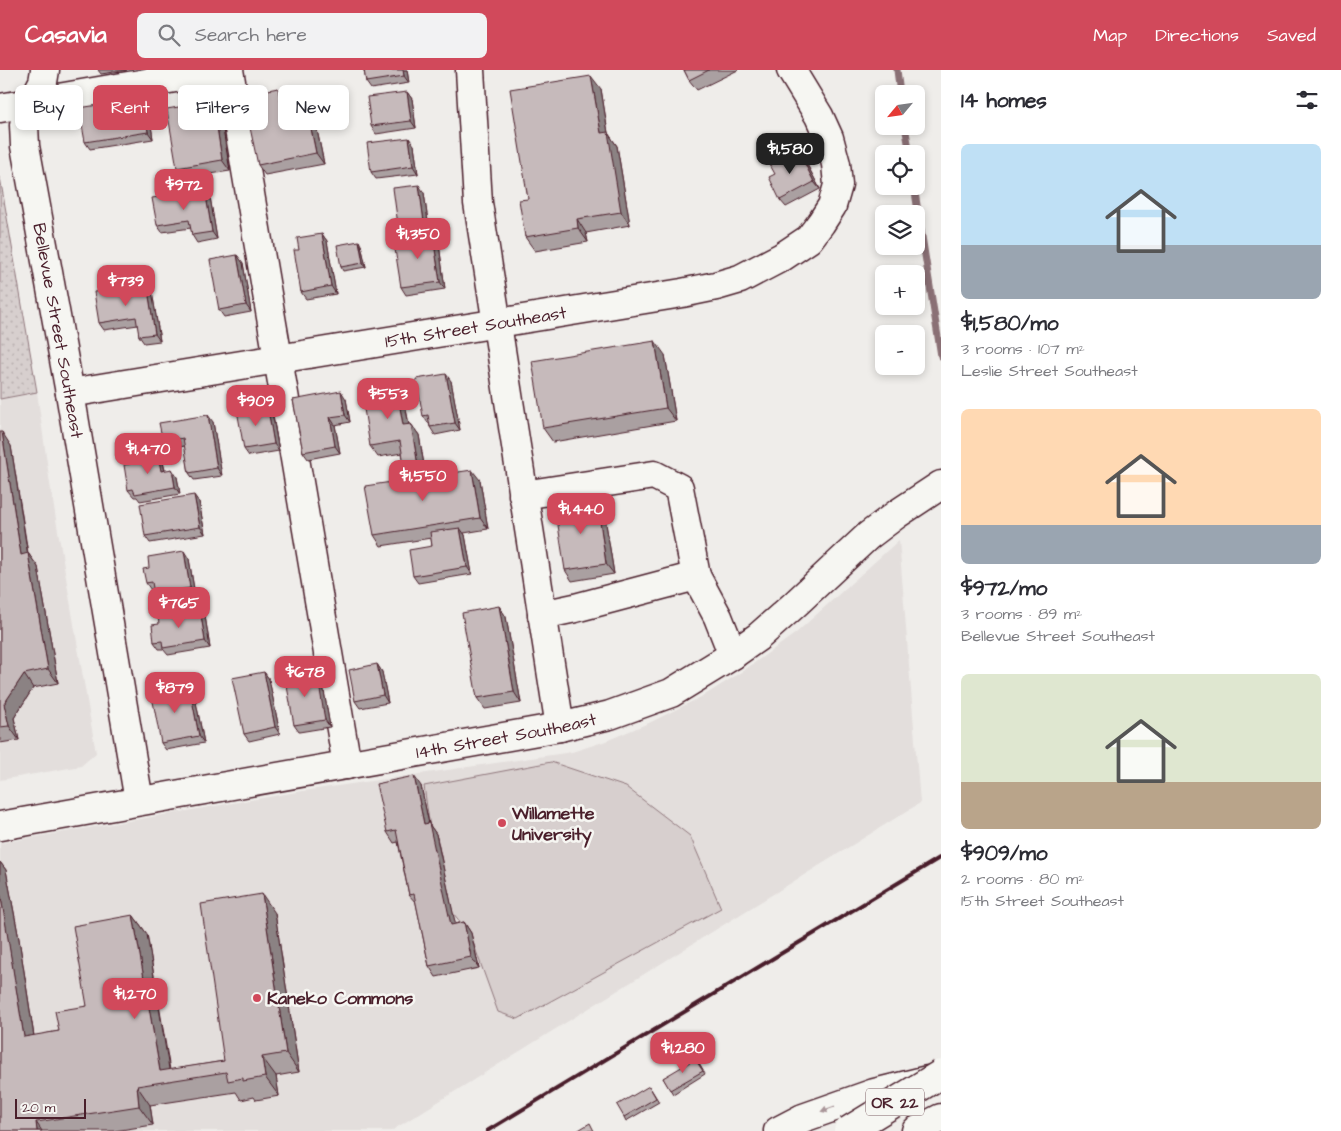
<!DOCTYPE html>
<meta charset="utf-8">
<style>
:root{--surface:#fff;--page:#f2f2f3;--text:#2b2b33;--muted:#7c7c81;--accent:#d1495b}
body{margin:0;font-family:"Architects Daughter",sans-serif;background:var(--page);color:var(--text);height:100vh;display:flex;flex-direction:column;font-size:19px;white-space:nowrap}
*{box-sizing:border-box;margin:0}
p{font-size:16px;color:var(--muted)}
.icon{flex:none;width:28px;height:28px;fill:none;stroke:currentColor;stroke-width:2;stroke-linecap:round;stroke-linejoin:round}
.map{position:relative;flex:1;overflow:hidden}
.drawer{display:flex;flex-direction:column;background:var(--surface);width:400px}
.drawer>*{flex:none}
.banner{position:absolute;left:15px;top:15px;width:475px;height:45px;display:flex;gap:10px}
.needle{width:32px;rotate:241deg}
.tools{position:absolute;left:875px;top:15px;display:grid;gap:10px}
.tools a{display:grid;place-items:center;width:50px;height:50px;border-radius:8px;background:var(--surface);box-shadow:0 2px 8px #0003;font-size:25px}
.scale{position:absolute;left:15px;bottom:12px;width:71px;box-sizing:border-box;padding-left:5px;border:2px solid #4a1f2b;border-top:0;font-size:14px;line-height:18px;white-space:nowrap;color:#4a1f2b;-webkit-text-stroke:4px #f6f6f2;paint-order:stroke}
.price{position:absolute;translate:-50% -42px;padding:0 11px;border-radius:10px;background:var(--accent);color:#fff;font-size:16px;line-height:32px;filter:drop-shadow(0 1px 2px #0008)}
.price::after{content:'';position:absolute;left:50%;top:30px;width:15px;height:11px;margin-left:-8px;background:inherit;clip-path:polygon(0 0,100% 0,50% 100%)}
.price.current{background:#222;color:#fff}
ul{padding:0;list-style:none}
li{display:grid;align-content:center;gap:10px;height:265px;padding:0 20px}
li span{display:grid;place-items:center;height:155px;border-radius:8px;color:#555}
li>.icon{margin-inline-start:auto}
span .icon{width:90px;height:90px;fill:#fffc;stroke-width:1}
li b{font-size:21px}
h2{display:flex;justify-content:space-between;align-items:center;height:60px;padding:0 20px;font-size:21px}
.pill{padding:0 18px;border-radius:8px;background:var(--surface);box-shadow:0 2px 8px #0003;font-size:18px;line-height:45px}
.pill.current{background:var(--accent);color:#fff}
header{display:flex;align-items:center;gap:30px;box-sizing:border-box;height:70px;padding:0 25px;background:var(--accent);color:#fff}
header strong{font-size:24px}
nav{display:flex;gap:28px;margin-inline-start:auto;font-size:18px}
.search{width:350px;height:45px;background:var(--page);display:flex;align-items:center;gap:12px;box-sizing:border-box;padding:0 18px;border-radius:8px;color:var(--muted);font-size:19px}
main{display:flex;flex:1;min-height:0}
.map>svg:first-child{display:block}
.built{fill:#e3dedc}
.grass{fill:#d7cfce;stroke:#90777c}
.park{fill:url(#park-dots);stroke:#90777c}
.lines{fill:none;stroke-linecap:round;stroke-linejoin:round}
.stream{stroke:#8a6f74;stroke-width:7}
.minor-casing{stroke:#4a1f2b;stroke-width:31}
.major-casing{stroke:#4a1f2b;stroke-width:31}
.highway-casing{stroke:#4a1f2b;stroke-width:31}
.minor{stroke:#f6f6f2;stroke-width:28}
.major{stroke:#f6f6f2;stroke-width:28}
.highway{stroke:#f6f6f2;stroke-width:28}
.rail{stroke:#4a1f2b;stroke-width:4}
.highway-bridge-casing{stroke:#4a1f2b;stroke-width:31;stroke-linecap:butt}
.highway-bridge{stroke:#f6f6f2;stroke-width:28}
.wall{fill:#aaa0a1;stroke:#4a1f2b}
.shaded-wall{fill:#8b8283;stroke:#4a1f2b}
.building{fill:#c6babb;stroke:#4a1f2b}
.oneway{fill:#a99598}
.poi-dot{fill:#d1495b;stroke:#f6f6f2;stroke-width:2}
.labels{text-anchor:middle;stroke-width:5;stroke-linejoin:round;paint-order:stroke}
.shield{fill:#f6f6f2;stroke:#7e6067;stroke-width:1}
.shield-label{font-size:16px;font-weight:bold;fill:#4a1f2b}
.street-label{font-size:18px;fill:#4a1f2b;stroke:#f6f6f2}
.poi-label{font-size:18px;font-weight:bold;fill:#4a1f2b;stroke:#f6f6f2;text-anchor:start}
</style>
<header>
<strong>Casavia</strong>
<div class="search"><svg class="icon" aria-label="search" viewBox="0 0 24 24"><circle cx="10" cy="10" r="6"/><path d="M15 15l6 6"/></svg>Search here</div>
<nav><a>Map</a><a>Directions</a><a>Saved</a></nav>
</header>
<main>
<div class="map">
<svg width="941" height="1061" viewBox="0 0 941 1061">
<defs>
<pattern id="park-dots" width="8" height="8" patternUnits="userSpaceOnUse" patternTransform="scale(1.25)"><rect width="8" height="8" fill="#d7cfce"/><path d="M2 2h.1M6 6h.1" fill="none" stroke="#bab1b1" stroke-width="1.8" stroke-linecap="round"/></pattern>
</defs>
<rect width="100%" height="100%" fill="#efedea"/>
<filter id="ink" filterUnits="userSpaceOnUse"><feTurbulence type="fractalNoise" baseFrequency=".02" numOctaves="2"/><feDisplacementMap in="SourceGraphic" scale="10" xChannelSelector="R" yChannelSelector="G"/><feConvolveMatrix kernelMatrix="1 2 1 2 8 2 1 2 1" color-interpolation-filters="sRGB"/></filter>
<g filter="url(#ink)">
<path class="built" d="M37 322 50 414 96 683 81 696 0 710V329Z
M899 470 920 733 391 1061H0V773L303 721 572 682 606 671 651 652 705 625 743 601 796 563Z"/>
<path class="grass" d="M551 692 626 717 690 766 721 838 518 949 498 942 470 864 453 843 437 767 431 765 424 716Z"/>
<path class="park" d="M0 107 37 322 0 329Z"/>
<g class="lines">
<path class="stream" d="M897 0 900 24
M905 56 910 84
M914 116 941 286
M906 1056 924 1027"/>
<defs>
<g id="minor">
<path id="s1" d="M45 0 43 12 32 33 24 55 25 76 70 323 139 731"/>
<path d="M229 0 347 695"/>
<path d="M470 0 478 133 560 657"/>
<path d="M0 38 222 0"/>
<path id="s2" d="M70 323 682 223 716 216 740 209 782 187 809 169 821 153 832 136 838 115 836 94 829 68 819 46 791 0"/>
<path d="M523 425 654 405 679 418 696 506"/>
<path d="M542 545 575 538 696 506 718 547 733 585"/>
<path id="s3" d="M0 756 560 657 610 645 671 623 728 588 758 567 793 536 868 466 897 444 941 415"/>
</g>
<path id="major" d="M778 1061 803 1048 874 1023 927 1010"/>
<path id="highway" d="M916 1061 941 1048"/>
</defs>
<use href="#minor" class="minor-casing"/>
<use href="#major" class="major-casing"/>
<use href="#highway" class="highway-casing"/>
<use href="#minor" class="minor"/>
<use href="#major" class="major"/>
<use href="#highway" class="highway"/>
<path class="rail" d="M487 1061 941 787"/>
<defs>
<path id="highway-bridge" d="M848 1061 941 1004"/>
</defs>
<use href="#highway-bridge" class="highway-bridge-casing"/>
<use href="#highway-bridge" class="highway-bridge"/>
</g>
<path class="wall" d="M98 0H127L101 4Z
M364 0H407L409 13 371 19 366 12Z
M684 0H738L697 20 689 10Z
M278 18 285 29 289 48 316 55 324 94 265 105 258 95Z
M601 19 608 63 617 76 630 155 586 163 588 172 535 181 525 167 528 129Z
M407 22 412 29 416 58 376 64 371 56Z
M143 28 148 35 153 69 90 79 85 72Z
M220 42 230 101 184 108 177 98Z
M414 75 418 104 376 109 371 102Z
M803 87 820 119 786 137 780 130Z
M424 123 429 159 403 163 398 155Z
M210 127 217 169 197 173 192 165 191 158 162 162 157 155Z
M432 160 438 167 445 219 406 225 401 217 408 177Z
M322 164 327 171 336 224 306 229 301 222 299 180Z
M361 175 366 197 343 201 341 197Z
M237 185 243 193 251 242 224 247 219 240Z
M152 221 160 271 144 273 139 266 138 255 104 260 99 253Z
M665 285 676 351 553 372 543 358Z
M395 309 402 319 409 354H411L419 365 426 407 480 410 488 459 464 463 465 465 472 504 418 513 413 506 432 476 431 468 381 476 374 465 409 409 406 405 402 383 378 387 370 376Z
M451 311 460 360 435 365 430 357 429 353H428L423 346Z
M346 329 350 352 335 355 340 383 308 389 303 382 293 330Z
M272 342 279 381 249 386 244 379Z
M213 352 222 406 194 410 189 403 185 376 168 379 163 372Z
M0 362 11 376 28 483 38 497 58 613 33 618 14 648 19 670 0 673Z
M163 392 165 400 177 407 180 424 140 431 137 427H134L128 420Z
M199 432 205 464 150 473 145 466Z
M604 441 614 504 572 511 565 500Z
M189 489 195 525 159 532 154 524 153 520H151L146 513Z
M499 536 506 547 521 633 485 639 477 628Z
M200 539 205 546 210 578 168 585 163 579H159L154 572 159 554Z
M377 594 382 602 388 633 360 638 355 631Z
M313 600 323 615 330 657 299 662 294 655Z
M264 602 269 609 280 664 249 671 244 664Z
M189 614 194 622 204 673 166 680 161 673Z
M421 716 429 754 436 764 455 854 464 852 471 863 479 898 436 907 429 896 416 833 409 825 398 772 394 773 387 762Z
M0 792 6 800 19 869 34 966 59 961 87 936 133 845 147 864 170 1000 224 991 275 843 299 1002 276 1006 279 1026 256 1030 254 1027 241 1030 236 1022 150 1035 153 1055 114 1061H0Z
M698 992 705 1004 673 1024 663 1008Z
M651 1019 659 1032 626 1051 624 1047Z"/>
<path class="shaded-wall" d="M403 0H407L409 13 404 6Z
M591 6 601 19 608 63 617 76 630 155 621 142 601 63Z
M278 18 285 29 291 60 284 49Z
M407 22 412 29 416 58 411 51Z
M143 28 148 35 153 69 148 62Z
M213 31 220 42 230 101 222 90Z
M308 44 316 55 324 94 316 83Z
M409 68 414 75 418 104 413 96Z
M798 80 803 87 820 119 814 112Z
M419 115 424 123 429 159 424 152Z
M205 120 210 127 217 169 212 162Z
M577 149 586 163 588 172 578 158Z
M432 160 438 167 445 219 440 212Z
M322 164 327 171 336 224 331 216Z
M359 171 361 175 366 197 363 193Z
M237 185 243 193 251 242 246 235Z
M147 214 152 221 160 271 155 264Z
M655 271 665 285 676 351 666 338Z
M446 304 451 311 460 360 455 353Z
M395 309 402 319 411 366 403 355Z
M341 321 346 329 350 352 345 345Z
M267 334 272 342 279 381 274 374Z
M208 345 213 352 222 406 217 398Z
M330 347 335 355 340 383 335 376Z
M411 354 419 365 427 413 419 402Z
M2 362 11 376 30 499 21 485Z
M158 385 163 392 166 408 161 401Z
M172 399 177 407 180 424 175 417Z
M472 400 480 410 488 459 480 448Z
M194 425 199 432 205 464 200 457Z
M597 430 604 441 614 504 606 494Z
M460 458 465 465 472 504 467 497Z
M184 481 189 489 195 525 190 518Z
M28 483 38 497 58 613 48 599Z
M499 536 506 547 521 633 514 622Z
M200 539 205 546 210 578 205 571Z
M377 594 382 602 388 633 383 625Z
M313 600 318 607 319 612 318 608 323 615 330 657 325 650Z
M264 602 269 609 280 664 275 657Z
M24 604 33 618 14 648 19 670 9 656 4 634Z
M189 614 194 622 204 673 199 666Z
M414 706 421 716 429 754 436 764 458 866 451 855 424 754Z
M0 792 6 800 19 869 37 986 24 967 0 822Z
M262 824 275 843 299 1002 286 983Z
M133 845 147 864 171 1011 160 1001Z
M464 852 471 863 479 898 471 887Z
M262 987 276 1006 279 1026 265 1007Z
M137 1016 150 1035 153 1055 139 1036Z
M36 1052 42 1061H37Z"/>
<path class="building" d="M364 0H403L404 6 366 12Z
M684 0H709L689 10Z
M591 6 601 63 608 62 621 142 577 149 578 158 525 167 519 130 528 129 510 19Z
M278 18 284 49 308 44 316 83 258 95 243 25Z
M407 22 411 51 371 56 367 27Z
M143 28 148 62 85 72 79 38Z
M213 31 222 90 177 98 167 39Z
M409 68 413 96 371 102 367 73Z
M798 80 814 112 780 130 769 107 775 104 770 95Z
M419 115 424 152 398 155 393 118Z
M205 120 212 162 192 165 189 150 157 155 152 128Z
M432 160 440 212 401 217 395 179 408 177 407 164Z
M322 164 331 216 301 222 294 180H299L297 168Z
M359 171 363 193 341 197 337 175Z
M237 185 246 235 219 240 210 190Z
M147 214 155 264 139 266 136 247 99 253 94 222Z
M655 271 666 338 543 358 532 291Z
M446 304 455 353 430 357 428 345 423 346 416 309Z
M395 309 403 355 411 354 419 402 406 405 400 371 370 376 360 314Z
M341 321 345 345 330 347 335 376 303 382 293 330Z
M267 334 274 374 244 379 237 340Z
M208 345 217 398 189 403 183 368 163 372 159 353Z
M0 362H2L21 485 28 483 48 599 24 604 4 634 9 656 0 657Z
M158 385 161 401 172 399 175 417 135 424 133 419 128 420 124 395 130 394 129 389Z
M472 400 480 448 374 465 365 416Z
M194 425 200 457 145 466 140 434Z
M597 430 606 494 565 500 555 436Z
M460 458 467 497 413 506 409 480 432 476 430 462Z
M184 481 190 518 154 524 152 512 146 513 143 499 149 498 148 487Z
M499 536 514 622 477 628 462 543Z
M200 539 205 571 163 578 162 571 154 572 152 555 159 554 158 546Z
M377 594 383 625 355 631 349 600Z
M313 600 314 609 318 608 325 650 294 655 285 605Z
M264 602 275 657 244 664 232 608Z
M189 614 199 666 161 673 151 621Z
M414 706 424 754 429 753 451 855 464 852 471 887 429 896 414 824 409 825 396 760 387 762 376 714Z
M0 822 5 850 24 967 59 961 55 941 87 936 73 856 133 845 160 1001 224 991 201 834 262 824 286 983 262 987 265 1007 243 1011V1008L228 1011 226 1002 137 1016 139 1036 36 1052 37 1061H0Z
M695 989 703 1001 670 1020 663 1008Z
M649 1016 656 1028 624 1047 617 1035Z
M590 1053 594 1061H577Z"/>
<defs><path id="oneway-solid" d="M-6-.8H1V-3.2L6.5 0L1 3.2V.8H-6Z" transform="scale(1.25)"/></defs>
<use class="oneway" href="#oneway-solid" transform="translate(828 1039) rotate(160)"/>
</g>
<g class="poi-dot">
<circle cx="502" cy="753" r="5"/>
<circle cx="257" cy="928" r="5"/>
</g>
<g class="labels">
<rect class="shield" x="866" y="1018.5" width="58" height="27" rx="4"/>
<g class="shield-label">
<text x="895" y="1038">OR 22</text>
</g>
<g class="street-label">
<text dy="6" stroke="none"><textPath href="#s2" startOffset="411">15th Street Southeast</textPath></text>
<text dy="6" stroke="none"><textPath href="#s1" startOffset="268">Bellevue Street Southeast</textPath></text>
<text dy="6" stroke="none"><textPath href="#s3" startOffset="514">14th Street Southeast</textPath></text>
</g>
<g class="poi-label">
<text x="512" y="749">Willamette<tspan x="512" dy="21">University</tspan></text>
<text x="267" y="934">Kaneko Commons</text>
</g>
</g>
</svg>
<div class="tools">
<a><svg class="needle" viewBox="-14 -14 28 28"><path d="M0-13l5 13h-10z" fill="#e53935"/><path d="M0 13l5-13h-10z" fill="#7c7c81"/></svg></a>
<a><svg class="icon" aria-label="locate" viewBox="0 0 24 24"><circle cx="12" cy="12" r="6"/><path d="M12 2v4M12 18v4M2 12h4M18 12h4"/></svg></a>
<a><svg class="icon" aria-label="layers" viewBox="0 0 24 24"><path d="M12 4l9 5-9 5-9-5zM3 14l9 5 9-5"/></svg></a>
<a>+</a>
<a>−</a>
</div>
<div class="scale">20 m</div>
<b class="price current" style="left:790px;top:105px">$1,580</b>
<b class="price" style="left:184px;top:141px">$972</b>
<b class="price" style="left:418px;top:190px">$1,350</b>
<b class="price" style="left:126px;top:237px">$739</b>
<b class="price" style="left:388px;top:350px">$553</b>
<b class="price" style="left:256px;top:357px">$909</b>
<b class="price" style="left:148px;top:405px">$1,470</b>
<b class="price" style="left:423px;top:432px">$1,550</b>
<b class="price" style="left:581px;top:465px">$1,440</b>
<b class="price" style="left:179px;top:559px">$765</b>
<b class="price" style="left:305px;top:628px">$678</b>
<b class="price" style="left:175px;top:644px">$879</b>
<b class="price" style="left:135px;top:950px">$1,270</b>
<b class="price" style="left:683px;top:1004px">$1,280</b>
<div class="banner">
<a class="pill">Buy</a>
<a class="pill current">Rent</a>
<a class="pill">Filters</a>
<a class="pill">New</a>
</div>
</div>
<section class="drawer">
<h2>14 homes<svg class="icon" aria-label="filters" viewBox="0 0 24 24"><path d="M4 7h16M4 17h16"/><circle cx="9" cy="7" r="2"/><circle cx="15" cy="17" r="2"/></svg></h2>
<ul>
<li><span style="background:linear-gradient(#bfe0f5 65%,#9aa5b1 0)"><svg class="icon" aria-label="home" viewBox="0 0 24 24"><path d="M3 11l9-7 9 7M6 9v11h12V9"/></svg></span><div><b>$1,580/mo</b><p>3 rooms · 107 m²</p><p>Leslie Street Southeast</p></div></li>
<li><span style="background:linear-gradient(#ffd9b3 75%,#9aa5b1 0)"><svg class="icon" aria-label="home" viewBox="0 0 24 24"><path d="M3 11l9-7 9 7M6 9v11h12V9"/></svg></span><div><b>$972/mo</b><p>3 rooms · 89 m²</p><p>Bellevue Street Southeast</p></div></li>
<li><span style="background:linear-gradient(#dfe7d0 70%,#b9a48a 0)"><svg class="icon" aria-label="home" viewBox="0 0 24 24"><path d="M3 11l9-7 9 7M6 9v11h12V9"/></svg></span><div><b>$909/mo</b><p>2 rooms · 80 m²</p><p>15th Street Southeast</p></div></li>
</ul>
</section>
</main>
